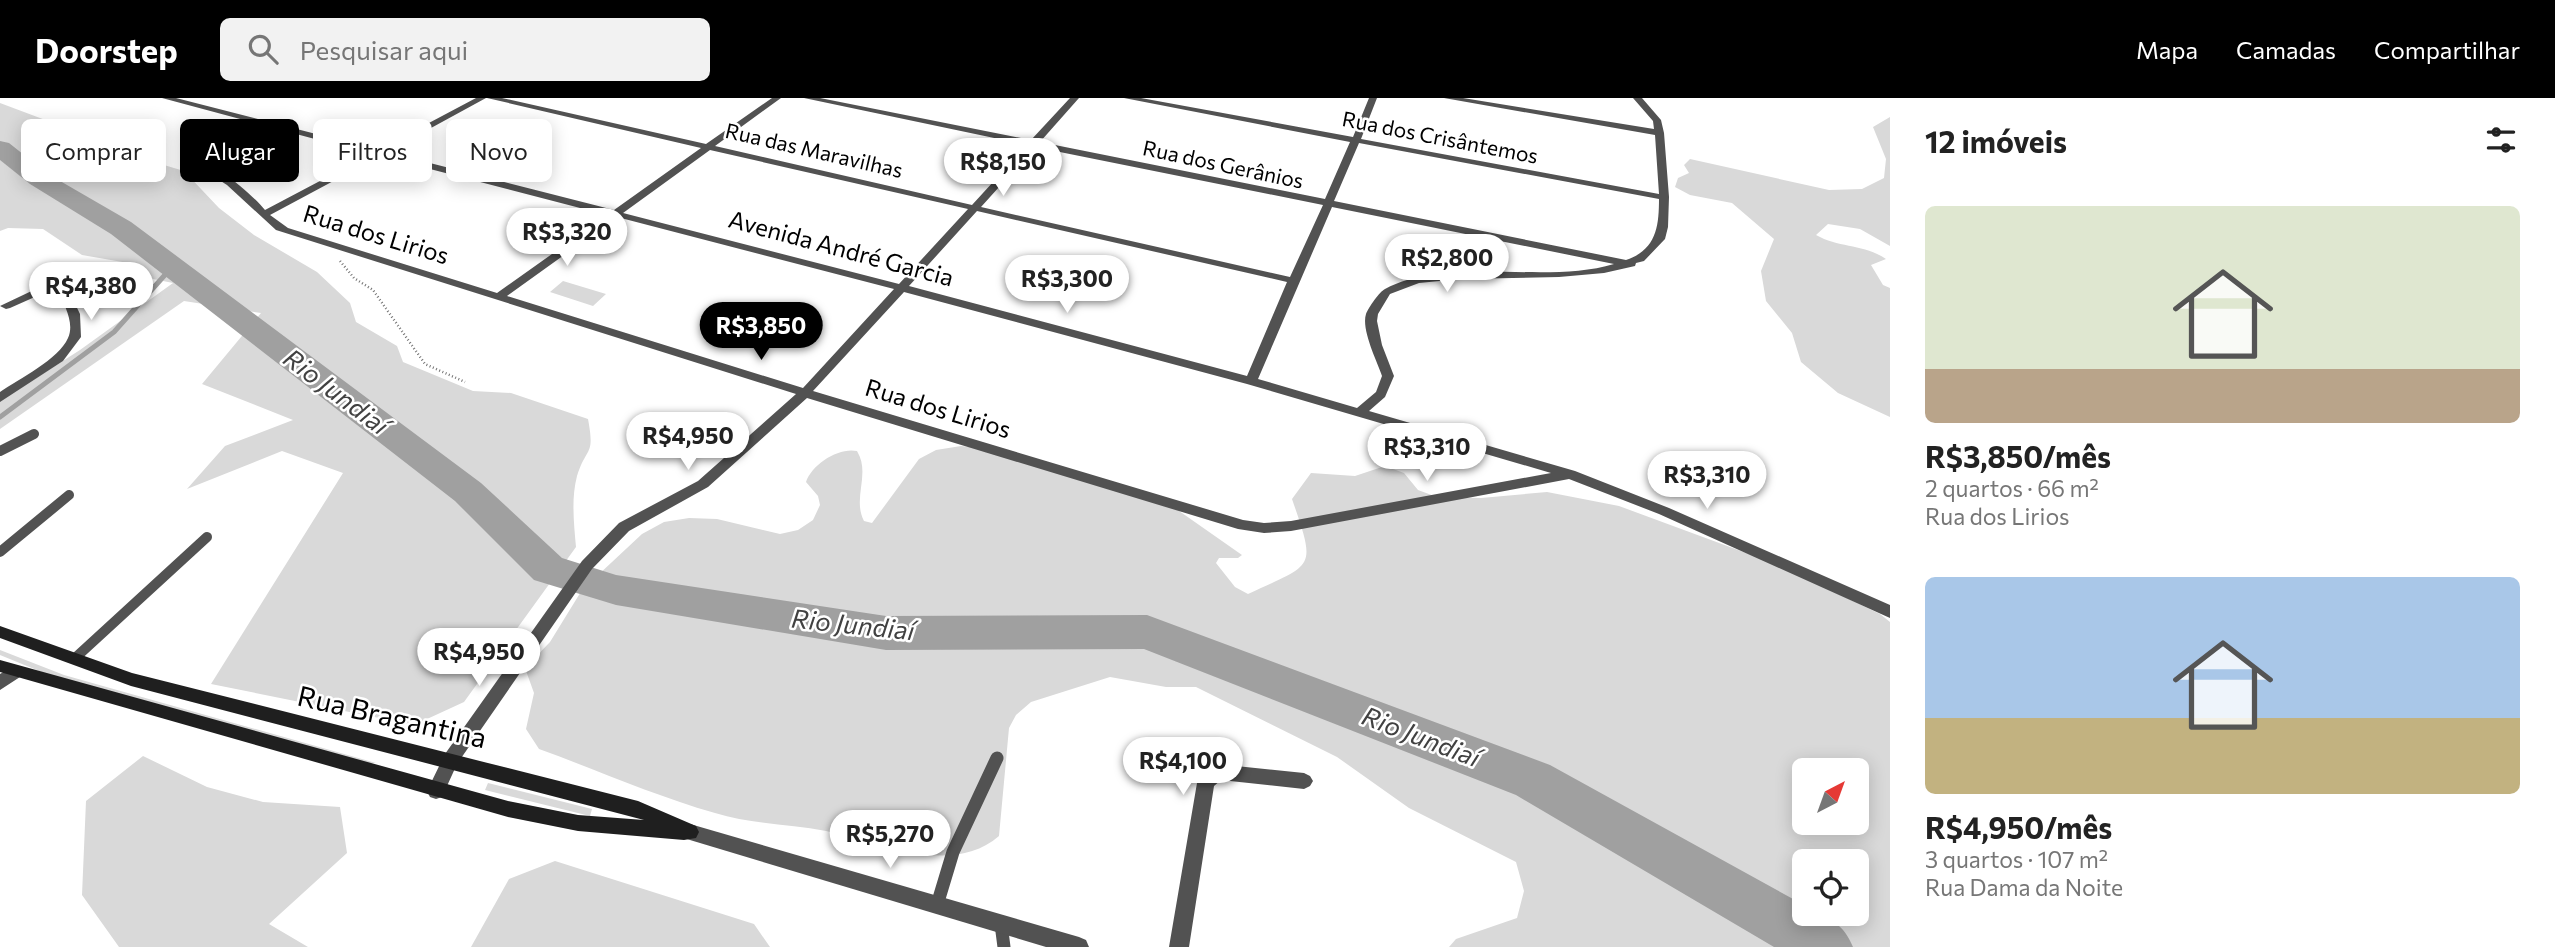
<!DOCTYPE html>
<html lang="pt">
<meta charset="utf-8">
<style>
:root{--surface:#fff;--page:#f2f2f2;--text:#222;--muted:#767676;--accent:#000}
body{margin:0;font-family:Commissioner,sans-serif;background:var(--page);color:var(--text);height:100vh;display:flex;flex-direction:column;font-size:26px;white-space:nowrap}
*{box-sizing:border-box;margin:0}
p{font-size:23px;color:var(--muted)}
.icon{flex:none;width:38px;height:38px;fill:none;stroke:currentColor;stroke-width:2;stroke-linecap:round;stroke-linejoin:round}
.map{position:relative;flex:1;overflow:hidden}
.sheet{display:flex;flex-direction:column;background:var(--surface);width:665px}
.sheet>*{flex:none}
.banner{position:absolute;left:21px;top:21px;width:665px;height:63px;display:flex;gap:14px}
.needle{width:46px;rotate:41deg}
.tools{position:absolute;left:1792px;top:660px;display:grid;gap:14px}
.tools a{display:grid;place-items:center;width:77px;height:77px;border-radius:10px;background:var(--surface);box-shadow:0 4px 18px #0003;font-size:35px}
.price{position:absolute;translate:-50% -60px;padding:0 16px;border-radius:24px;background:#fff;color:#222;font-size:23px;line-height:46px;filter:drop-shadow(0 2px 4px #0008)}
.price::after{content:'';position:absolute;left:50%;top:42px;width:21px;height:16px;margin-left:-10px;background:inherit;clip-path:polygon(0 0,100% 0,50% 100%)}
.price.selected{background:var(--accent);color:#fff}
ul{padding:0;list-style:none}
li{display:grid;align-content:center;gap:14px;height:371px;padding:0 35px}
li span{display:grid;place-items:center;height:217px;border-radius:10px;color:#555}
li>.icon{margin-inline-start:auto}
span .icon{width:126px;height:126px;fill:#fffc;stroke-width:1}
li b{font-size:30px}
h2{display:flex;justify-content:space-between;align-items:center;height:84px;padding:0 35px;font-size:30px}
.tag{padding:0 24px;border-radius:10px;background:var(--surface);box-shadow:0 4px 18px #0003;font-size:24px;line-height:63px}
.tag.selected{background:var(--accent);color:#fff}
header{display:flex;align-items:center;gap:42px;box-sizing:border-box;height:98px;padding:0 35px;background:var(--accent);color:#fff}
header strong{font-size:33px}
nav{display:flex;gap:38px;margin-inline-start:auto;font-size:24px}
.search{width:490px;height:63px;background:var(--page);display:flex;align-items:center;gap:18px;box-sizing:border-box;padding:0 24px;border-radius:10px;color:var(--muted);font-size:26px}
main{display:flex;flex:1;min-height:0}
.map>svg:first-child{display:block}
.green{fill:#d9d9d9;fill-rule:evenodd}
.lines{fill:none;stroke-linecap:round;stroke-linejoin:round}
.stream{stroke:#a0a0a0;stroke-width:5}
.river{fill:#a0a0a0;fill-rule:evenodd}
.path{stroke:#747474;stroke-width:2.5;stroke-dasharray:1 2.5;stroke-linecap:butt}
.service-far1{stroke:#525252;stroke-width:10}
.service{stroke:#525252;stroke-width:13}
.minor{fill:#525252;fill-rule:evenodd}
.tertiary{fill:#525252;fill-rule:evenodd}
.secondary{fill:#1f1f1f;fill-rule:evenodd}
.labels{text-anchor:middle;stroke-width:5;stroke-linejoin:round;paint-order:stroke}
.far-street-label{font-size:21px;fill:#000;stroke:#fff}
.street-label{font-size:24px;fill:#000;stroke:#fff}
.water-label{font-size:26px;font-style:italic;fill:#414141;stroke:#fff}
.near-street-label{font-size:28px;fill:#000;stroke:#fff}
</style>
<header>
<strong>Doorstep</strong>
<div class="search"><svg class="icon" aria-label="search" viewBox="0 0 24 24"><circle cx="10" cy="10" r="6"/><path d="M15 15l6 6"/></svg>Pesquisar aqui</div>
<nav><a>Mapa</a><a>Camadas</a><a>Compartilhar</a></nav>
</header>
<main>
<div class="map">
<svg width="1890" height="849" viewBox="0 0 1890 849">
<rect width="100%" height="100%" fill="#fff"/>
<path class="green" d="M0 5 48 23 87 44 184 73 219 110 254 137 317 174 350 205 356 224 397 248 403 264 473 293 511 295 588 321C595 359 587 347 577 378 571 401 574 426 576 449L464 604 414 627 211 586 343 375 282 353 187 391 225 348 293 322 202 286 261 215 184 203 0 331V303L80 252 173 185 153 181 134 166 82 157 43 131 8 130 0 133Z
M1890 19V148L1860 131 1828 126 1816 137C1839 150 1864 146 1886 161L1871 167 1883 187 1890 190V319L1838 295 1801 264 1792 235 1766 203 1761 173 1774 141 1732 105 1690 97 1675 89 1678 80 1689 75 1684 67 1690 61 1829 92 1862 91 1884 80 1886 61 1873 29Z
M563 183 606 196 593 208 550 194Z
M961 348 996 352 1172 408 1242 457 1238 460H1219L1216 465 1235 489 1248 496C1314 465 1317 473 1292 401L1311 375 1355 378 1385 368 1404 375 1418 392 1437 399 1481 400 1547 394 1619 408 1776 466 1880 516 1890 524V849H1449L1456 841 1517 820 1524 793 1516 764 1409 710 1337 659 1196 589H1166L1110 579 1031 604 1016 617 1009 630 999 738C952 779 879 744 826 733 789 726 750 726 715 715 655 698 597 672 539 651L526 631 534 595 525 570 550 544 582 492 642 436 664 424 689 420 717 421 780 436 798 432 813 422 820 407 818 398 806 384C812 366 839 349 857 353 871 376 852 400 864 423L872 425 919 361 936 352ZM1804 672H1857V724H1804ZM1804 763H1857V816H1804Z
M0 552 64 577 376 665 354 666 49 577 0 557Z
M143 658 207 689 263 704 340 709 347 755 269 826 308 849H119L82 797 86 703Z
M488 685 592 711 590 718 485 692Z
M555 763 754 826 770 849H471L509 781Z"/>
<g class="lines">
<path class="stream" d="M0 319 114 234 172 169"/>
<path class="river" d="M0 43 9 45 48 76 131 124 481 385 562 460 616 477 886 518 1147 517 1550 667 1804 807V816C1829 816 1844 827 1853 849H1774L1516 697 1144 551 886 552 616 507 534 482 455 403 111 136 30 86 0 62Z"/>
<path class="path" d="M340 163 354 180 373 192 425 266 465 284"/>
<path class="service-far1" d="M0 353 34 336
M0 454 69 397
M74 561 207 439"/>
<path class="service" d="M937 807 953 754 997 660
M1001 826 1004 849"/>
<path class="minor" d="M162 0H176L378 52 476 0H486L387 54 614 112 701 50 487 0H502L706 46 772 0H781L715 48 972 107 1027 47 804 0H820L1031 42 1070 0H1079L1040 44 1325 101 1350 44 1124 0H1141L1353 39 1369 0H1377L1361 41 1659 96 1655 37 1444 0H1463L1654 31 1653 23 1633 0H1642L1661 22 1664 35 1669 99 1668 129 1665 141 1644 163 1636 165 1635 168 1604 175 1559 179 1460 181 1419 185 1390 196 1378 216 1377 223 1382 247 1394 278 1385 299 1369 313 1575 373 1669 410 1890 507V520L1659 416 1569 381 1291 433 1264 435 1238 431 807 300 708 389 629 433 592 471 457 666 442 699 436 701 430 699 427 693 445 656 582 463 619 425 698 383 796 296 276 132 227 87 202 71 181 63V59C208 58 248 92 265 112L371 56ZM1359 45 1659 101C1659 129 1656 152 1626 162L1334 103ZM1035 49 1323 107 1290 179 981 109ZM710 52 968 111 899 186 623 115ZM380 58 607 117 497 195 288 130 270 117ZM1332 109 1614 166C1545 187 1449 157 1385 191 1379 194 1369 209 1366 216 1361 232 1377 263 1382 278L1376 294 1357 310 1258 281ZM977 113 1287 184 1247 278 909 188ZM617 119 894 191 803 290 507 198ZM904 194 1247 286 1551 375 1291 423 1264 425 1243 422 813 293Z
M62 186 67 189 80 216 81 239 63 263 0 304V294C19 281 59 261 68 240 75 225 64 206 58 193L46 194 10 210 6 211 0 208 40 189Z
M14 568 20 569 22 574 20 579 0 592V576Z
M1217 666 1304 675 1310 678 1313 683 1310 688 1304 691 1221 682 1214 688 1189 849H1169L1197 685 1211 669Z"/>
<path class="tertiary" d="M690 726 1079 839 1086 842 1089 849H1046L690 742 684 740 681 734 684 728Z"/>
<path class="secondary" d="M0 528 132 575 638 703 696 728 699 734 696 740 684 742 578 733 508 719 0 574V562L508 703 578 717 644 722 131 588 0 540Z"/>
</g>
<g class="labels">
<g class="far-street-label">
<text transform="translate(1440 40) rotate(11)" y="7">Rua dos Crisântemos</text>
<text transform="translate(814 53) rotate(13)" y="7">Rua das Maravilhas</text>
<text transform="translate(1223 67) rotate(12)" y="7">Rua dos Gerânios</text>
</g>
<g class="street-label">
<text transform="translate(376 137) rotate(17)" y="8">Rua dos Lirios</text>
<text transform="translate(841 151) rotate(15)" y="8">Avenida André Garcia</text>
<text transform="translate(938 311) rotate(17)" y="8">Rua dos Lirios</text>
</g>
<g class="water-label">
<text transform="translate(336 294) rotate(37)" y="9">Rio Jundiaí</text>
<text transform="translate(853 527) rotate(6)" y="9">Rio Jundiaí</text>
<text transform="translate(1421 639) rotate(21)" y="9">Rio Jundiaí</text>
</g>
<g class="near-street-label">
<text transform="translate(392 619) rotate(13)" y="10">Rua Bragantina</text>
</g>
</g>
</svg>
<div class="tools">
<a><svg class="needle" viewBox="-14 -14 28 28"><path d="M0-13l5 13h-10z" fill="#e53935"/><path d="M0 13l5-13h-10z" fill="#767676"/></svg></a>
<a><svg class="icon" aria-label="locate" viewBox="0 0 24 24"><circle cx="12" cy="12" r="6"/><path d="M12 2v4M12 18v4M2 12h4M18 12h4"/></svg></a>
</div>
<b class="price" style="left:1003px;top:100px">R$8,150</b>
<b class="price" style="left:567px;top:170px">R$3,320</b>
<b class="price" style="left:1447px;top:196px">R$2,800</b>
<b class="price" style="left:1067px;top:217px">R$3,300</b>
<b class="price" style="left:91px;top:224px">R$4,380</b>
<b class="price selected" style="left:761px;top:264px">R$3,850</b>
<b class="price" style="left:688px;top:374px">R$4,950</b>
<b class="price" style="left:1427px;top:385px">R$3,310</b>
<b class="price" style="left:1707px;top:413px">R$3,310</b>
<b class="price" style="left:479px;top:590px">R$4,950</b>
<b class="price" style="left:1183px;top:699px">R$4,100</b>
<b class="price" style="left:890px;top:772px">R$5,270</b>
<div class="banner">
<a class="tag">Comprar</a>
<a class="tag selected">Alugar</a>
<a class="tag">Filtros</a>
<a class="tag">Novo</a>
</div>
</div>
<section class="sheet">
<h2>12 imóveis<svg class="icon" aria-label="filters" viewBox="0 0 24 24"><path d="M4 7h16M4 17h16"/><circle cx="9" cy="7" r="2"/><circle cx="15" cy="17" r="2"/></svg></h2>
<ul>
<li><span style="background:linear-gradient(#dfe7d0 75%,#b9a48a 0)"><svg class="icon" aria-label="home" viewBox="0 0 24 24"><path d="M3 11l9-7 9 7M6 9v11h12V9"/></svg></span><div><b>R$3,850/mês</b><p>2 quartos · 66 m²</p><p>Rua dos Lirios</p></div></li>
<li><span style="background:linear-gradient(#a9c7e8 65%,#c2b280 0)"><svg class="icon" aria-label="home" viewBox="0 0 24 24"><path d="M3 11l9-7 9 7M6 9v11h12V9"/></svg></span><div><b>R$4,950/mês</b><p>3 quartos · 107 m²</p><p>Rua Dama da Noite</p></div></li>
</ul>
</section>
</main>
